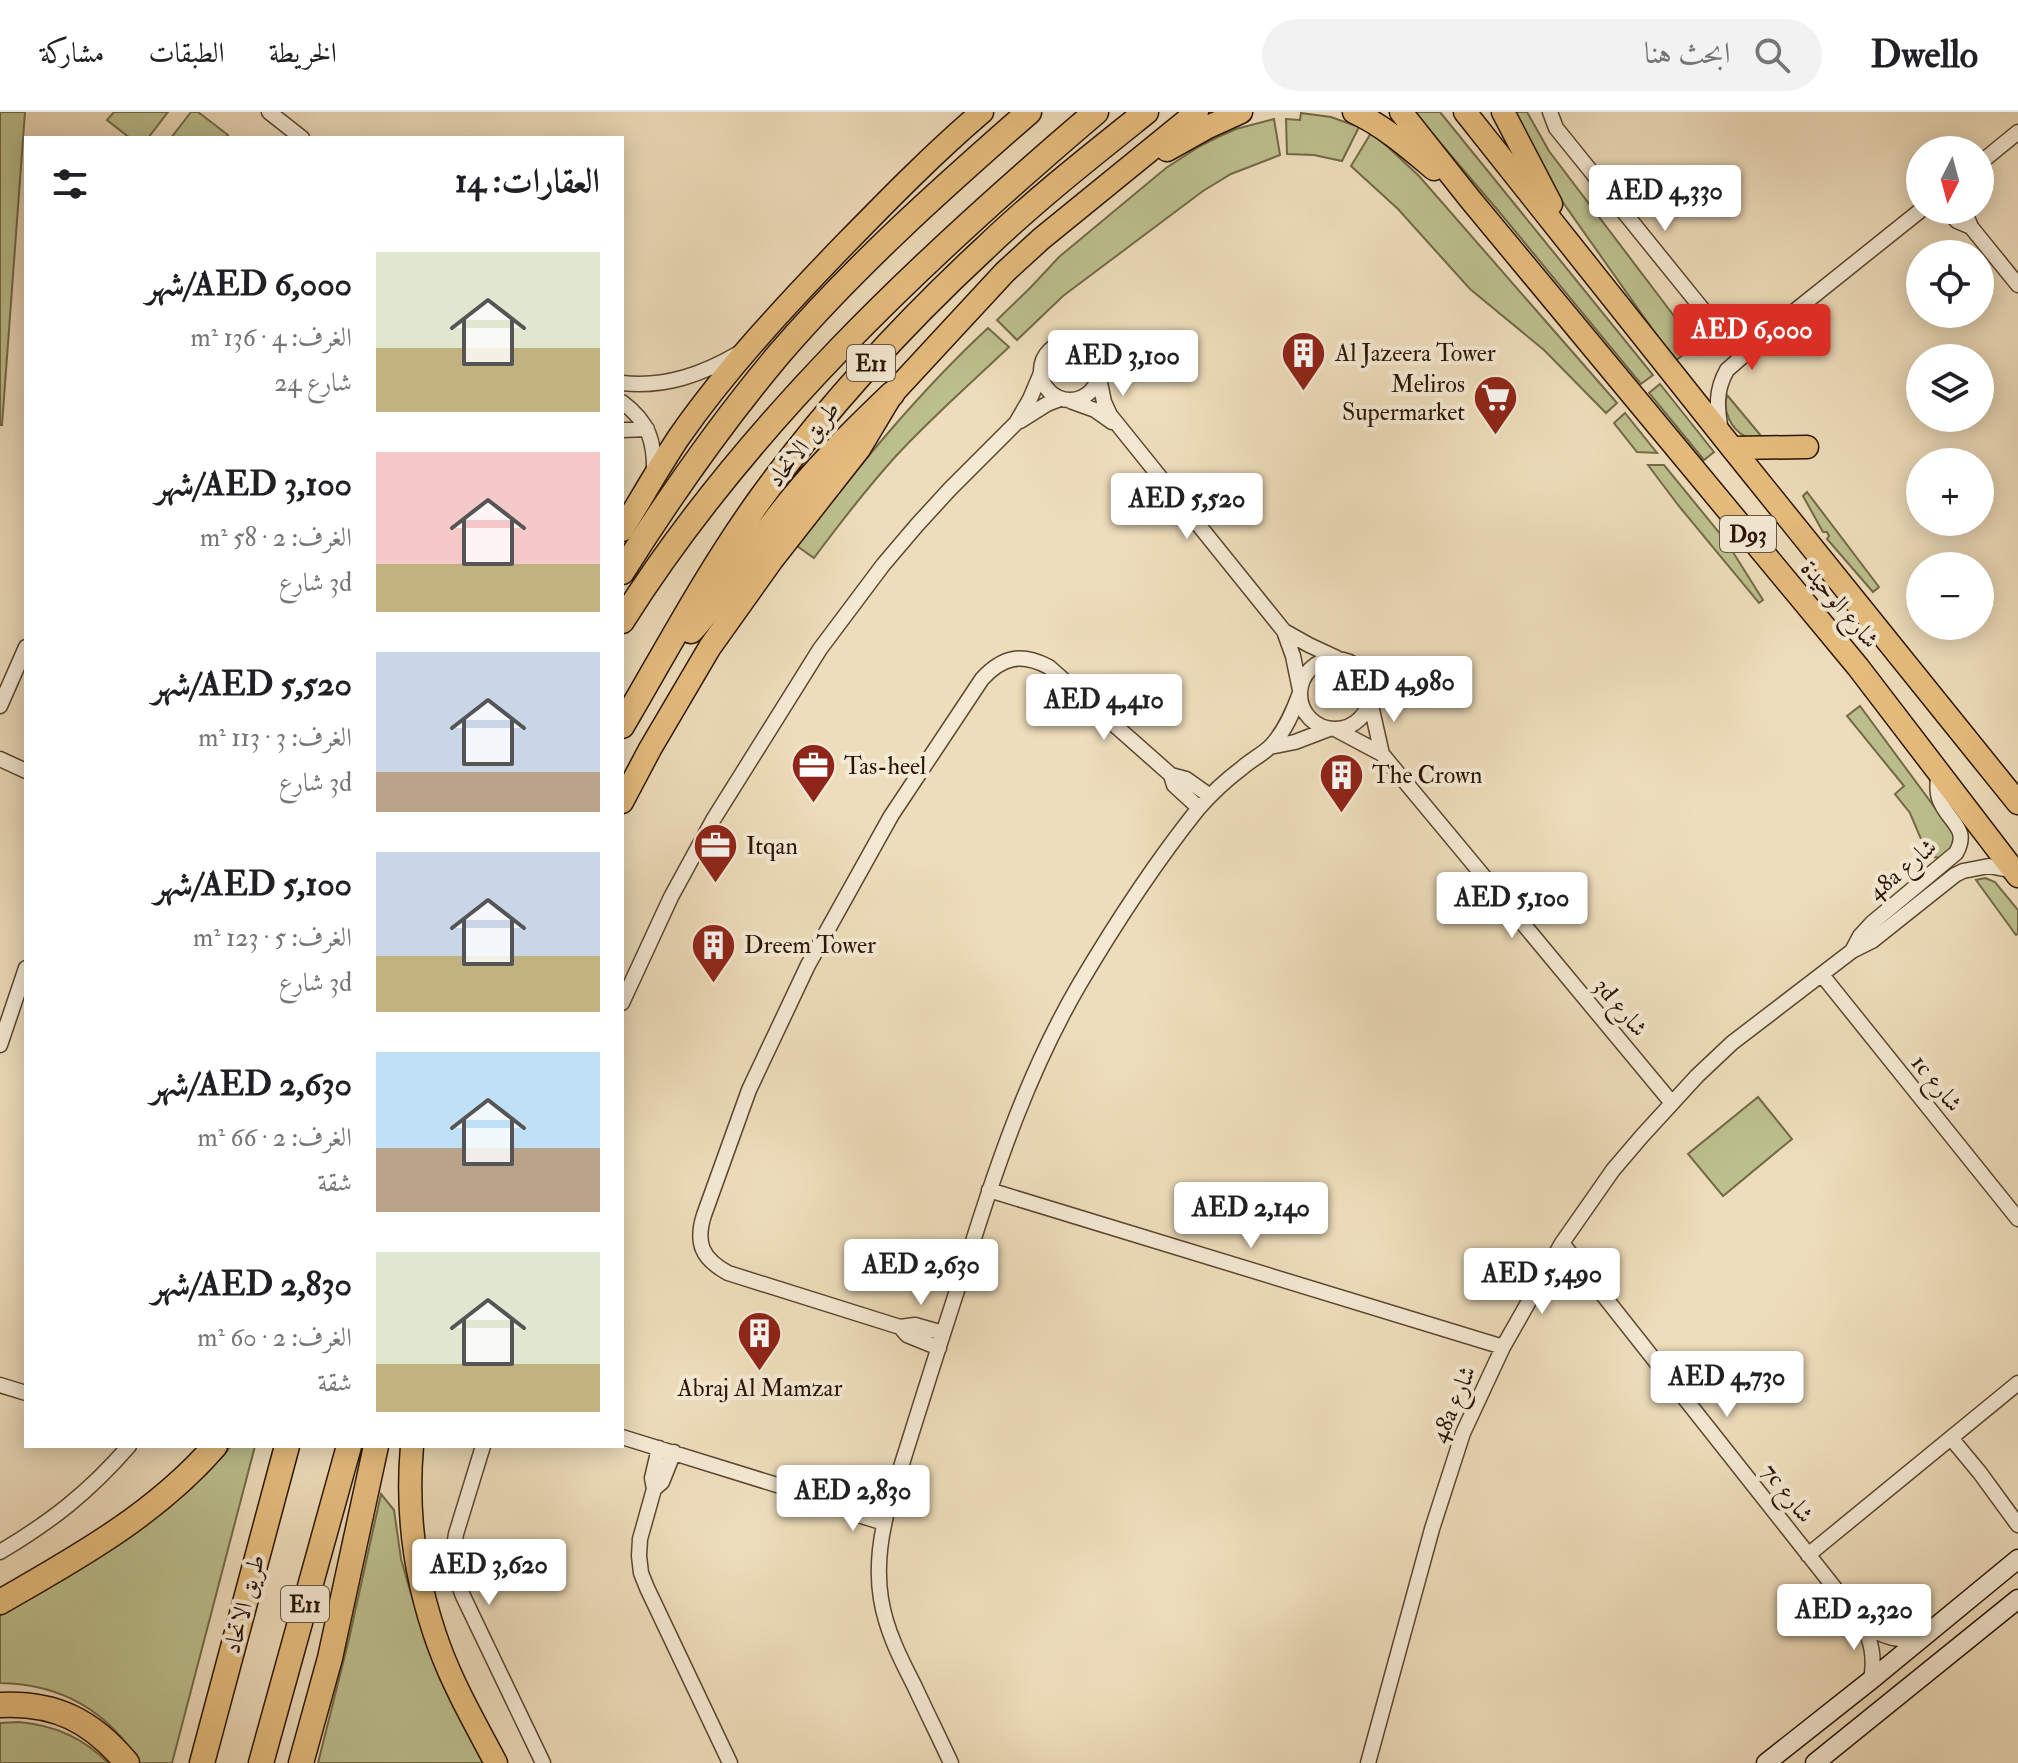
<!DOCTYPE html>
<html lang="ar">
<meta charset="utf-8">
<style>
:root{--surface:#fff;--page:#f2f2f2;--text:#202124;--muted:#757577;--line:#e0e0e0;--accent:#d93025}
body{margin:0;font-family:"IM FELL Double Pica",Amiri,serif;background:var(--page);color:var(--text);direction:rtl;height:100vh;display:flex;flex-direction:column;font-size:30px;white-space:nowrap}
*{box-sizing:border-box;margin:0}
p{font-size:26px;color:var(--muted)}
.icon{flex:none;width:44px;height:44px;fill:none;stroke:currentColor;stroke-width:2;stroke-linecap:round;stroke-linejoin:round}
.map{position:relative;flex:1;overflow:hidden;direction:ltr}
.side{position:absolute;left:24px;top:24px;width:600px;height:1312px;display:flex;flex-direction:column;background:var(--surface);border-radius:0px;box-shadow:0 4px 20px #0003;direction:rtl}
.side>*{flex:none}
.needle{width:52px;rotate:186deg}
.tools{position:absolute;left:1906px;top:24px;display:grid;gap:16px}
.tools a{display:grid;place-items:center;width:88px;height:88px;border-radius:50%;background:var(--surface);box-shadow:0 4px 20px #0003;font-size:40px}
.price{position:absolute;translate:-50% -68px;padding:0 18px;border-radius:8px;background:#fff;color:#222;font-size:26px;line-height:52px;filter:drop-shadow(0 2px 4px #0008)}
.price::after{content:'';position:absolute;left:50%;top:48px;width:24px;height:18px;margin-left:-12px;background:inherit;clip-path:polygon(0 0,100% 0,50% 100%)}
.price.active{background:var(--accent);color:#fff}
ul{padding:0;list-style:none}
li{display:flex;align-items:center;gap:24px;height:200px;padding:0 24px}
li span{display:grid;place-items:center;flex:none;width:224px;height:160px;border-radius:0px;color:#555}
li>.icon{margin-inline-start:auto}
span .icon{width:96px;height:96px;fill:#fffc;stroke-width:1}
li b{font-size:34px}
h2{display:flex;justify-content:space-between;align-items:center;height:96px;padding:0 24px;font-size:34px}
header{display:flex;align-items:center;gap:48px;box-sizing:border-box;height:112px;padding:0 40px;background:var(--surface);border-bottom:2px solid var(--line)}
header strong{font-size:38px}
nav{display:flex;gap:44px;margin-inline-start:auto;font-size:28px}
.search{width:560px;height:72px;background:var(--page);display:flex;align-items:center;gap:20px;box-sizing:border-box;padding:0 28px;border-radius:44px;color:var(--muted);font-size:30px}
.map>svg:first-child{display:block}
.green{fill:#bcc08e;stroke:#736a48;stroke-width:2}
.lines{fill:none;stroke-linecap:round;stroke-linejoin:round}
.street-casing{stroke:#5b4630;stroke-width:17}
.secondary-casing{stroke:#2a1402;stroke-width:21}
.primary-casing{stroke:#2a1402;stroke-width:25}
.highway-casing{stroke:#2a1402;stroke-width:27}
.street{stroke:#f4e9d3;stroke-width:14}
.secondary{stroke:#f4e9d3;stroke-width:18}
.primary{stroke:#e7be7e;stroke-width:22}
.highway{stroke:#e7be7e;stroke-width:24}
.labels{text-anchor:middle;stroke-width:8;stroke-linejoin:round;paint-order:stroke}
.shield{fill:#f4e9d3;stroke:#675441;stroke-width:2}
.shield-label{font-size:22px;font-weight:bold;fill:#2a1402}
.poi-label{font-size:24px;fill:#2a1402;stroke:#f4e9d3;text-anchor:start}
.street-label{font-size:24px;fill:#2a1402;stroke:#f4e9d3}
</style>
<header>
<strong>Dwello</strong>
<div class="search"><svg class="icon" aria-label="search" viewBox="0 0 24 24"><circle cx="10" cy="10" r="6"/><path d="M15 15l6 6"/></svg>ابحث هنا</div>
<nav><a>الخريطة</a><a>الطبقات</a><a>مشاركة</a></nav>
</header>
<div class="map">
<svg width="2018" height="1651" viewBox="0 0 2018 1651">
<rect width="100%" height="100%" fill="#edb"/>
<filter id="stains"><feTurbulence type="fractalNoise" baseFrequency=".0025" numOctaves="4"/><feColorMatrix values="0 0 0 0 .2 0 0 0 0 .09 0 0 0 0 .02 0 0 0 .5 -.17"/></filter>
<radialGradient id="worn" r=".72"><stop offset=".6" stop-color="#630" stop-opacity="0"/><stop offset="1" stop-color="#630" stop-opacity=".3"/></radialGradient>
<path class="green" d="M0 0H25L2 313H0Z
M114 0H168L148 26H130L107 8Z
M191 0H198L228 23 225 26H171Z
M1414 0H1440L1653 263 1641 272 1501 102Z
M1510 0H1527L1549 39 1696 233 1675 249 1540 58Z
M1301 1 1331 5 1359 15 1342 49 1314 43 1287 42 1286 7 1300 8Z
M1274 7 1280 43 1231 62 1203 79 1063 184 1017 228 997 208 1031 175 1059 145 1166 56 1200 34 1218 25 1236 17Z
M1371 21 1388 35 1419 64 1617 291 1606 301 1544 238 1470 177 1398 97 1351 54Z
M988 216 1009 235C971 271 931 306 896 344 867 376 840 411 814 446L797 434C856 357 918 281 988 216Z
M1660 272 1714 340 1704 348 1649 281Z
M1727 283 1767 331C1760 329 1752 329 1746 325 1731 317 1722 299 1727 283Z
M1625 301 1657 341 1637 340 1614 311Z
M1648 353H1664L1726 429 1763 488 1759 491 1678 393Z
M1807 380 1879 475 1873 480 1827 427 1829 424 1827 420H1823L1803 384Z
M1860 594 1955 723 1957 730 1942 746 1933 745 1926 739 1910 701 1895 682 1904 674 1847 604Z
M1985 766 1995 770 2018 798V821L2016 823 1976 768Z
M1758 985 1792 1027 1723 1084 1688 1042Z
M231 1334H255L172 1651H140C108 1599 61 1572 0 1571V1504C83 1455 169 1410 231 1334Z
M381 1382 394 1398 401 1447 425 1529 440 1567 483 1651H318L349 1527Z
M19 1610C53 1613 84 1626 108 1651H0V1611Z"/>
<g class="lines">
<defs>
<path id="street" d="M269 0 302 26
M1550 0 1556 16 1708 204C1738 233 1758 219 1791 202
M1980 51 2018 20
M1946 98 1957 109 1971 115
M1964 98 1971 115 2018 173
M1041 259a29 29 0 1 1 58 0a29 29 0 1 1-58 0Z
M1099 266 1104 290 1110 303 1284 519 1293 544 1300 578
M622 271C665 276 703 262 739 241
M1070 289 1095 298 1112 310
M622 290C649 310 655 330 654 362
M1020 309 1047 292 1060 287
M622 318 647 317
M1721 319C1717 296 1715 279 1727 258L1791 202 1921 98
M1284 519 1309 533 1337 546
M1300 582a35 35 0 1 1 70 0a35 35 0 1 1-70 0Z
M1370 589 1382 642
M0 594 26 535
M1335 617 1382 642 1672 991
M1270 635 1295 630 1329 617
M0 647 26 659
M1171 663 1186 667 1210 684
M1852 839 1860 824 1872 811 1956 741C1969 718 1952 712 1942 693 1936 683 1937 672 1939 660
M1822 863 2018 1107
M622 891 671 785 713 708 820 537 883 453 917 413 950 377 1016 311 1030 287 1041 261
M0 933 26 856
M989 1078 1503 1235
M1562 1131 1860 1508C1872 1528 1875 1546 1871 1568
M900 1215 907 1223 939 1236
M943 1221 915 1213 900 1215 728 1161C702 1147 695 1131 704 1103L749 978 808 853 891 704 982 567C1003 544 1022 541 1049 555L1171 663 1174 673 1199 696
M0 1273 26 1281
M622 1325 848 1395 855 1402 884 1411
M1951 1326 1980 1361 2018 1413
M483 1334 456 1422C451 1445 454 1463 463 1484L543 1651
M674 1340 662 1370 654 1377 640 1427 639 1444 641 1461 647 1476 730 1651
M654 1377 652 1366 659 1336
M848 1395 858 1391 888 1396
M0 1440C52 1409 89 1380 129 1334
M1808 1443 2018 1271
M1864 1511C1882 1526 1900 1530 1923 1526
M951 1651C939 1625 926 1599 914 1573 900 1546 886 1518 881 1487 876 1457 880 1426 888 1396 915 1311 941 1226 969 1142 998 1049 1030 957 1079 873 1115 812 1154 752 1198 697 1211 682 1226 668 1242 656 1251 648 1263 642 1271 634 1285 619 1293 600 1300 581
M1368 1651 1432 1417 1463 1321 1503 1235 1562 1131 1613 1058 1642 1024 1697 964 1732 931 1852 839 1872 829 1955 763 1963 759 1989 754 2014 759"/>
<path id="secondary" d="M1766 1651 1871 1568 2018 1447
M1815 1651 2018 1487"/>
<path id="primary" d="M1354 0C1384 14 1409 36 1434 57
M1401 0 1470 87 1858 555 2018 764
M1465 0 1732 336 2018 691
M1503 0 1551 92
M1167 38 1208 15 1241 0
M1732 336 1807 335
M622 418C641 387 659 355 679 325 728 255 787 192 846 131 890 86 934 41 982 0
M622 690 650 637 710 535 772 448 859 337 892 282 1005 160 1041 127 1197 0
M412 1334C406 1402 416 1471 439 1534 454 1575 476 1613 496 1651"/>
<path id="highway" d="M622 460C670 384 721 311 779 242 855 154 942 76 1029 0
M622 509C745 314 921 149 1096 0
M691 519C722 485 746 446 774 410 809 363 850 322 892 282
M622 614C667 537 709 458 761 386 827 295 902 213 984 137 1035 88 1091 44 1146 0
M0 1490C77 1446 156 1402 215 1334
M0 1593C55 1590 92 1609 127 1651
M202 1651 287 1334
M261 1651 349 1334
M301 1651 330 1546 376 1334"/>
</defs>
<use href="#street" class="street-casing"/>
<use href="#secondary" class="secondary-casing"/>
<use href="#primary" class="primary-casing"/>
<use href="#highway" class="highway-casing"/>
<use href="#street" class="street"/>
<use href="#secondary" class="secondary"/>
<use href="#primary" class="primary"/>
<use href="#highway" class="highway"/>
</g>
<defs>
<symbol id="building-pin" viewBox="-11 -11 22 30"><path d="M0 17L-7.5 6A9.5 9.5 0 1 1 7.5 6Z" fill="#8f2418" stroke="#f4e9d3"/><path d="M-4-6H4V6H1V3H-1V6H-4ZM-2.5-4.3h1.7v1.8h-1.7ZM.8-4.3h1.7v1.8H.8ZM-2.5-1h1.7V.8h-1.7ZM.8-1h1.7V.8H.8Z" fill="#fff"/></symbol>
<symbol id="supermarket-pin" viewBox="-11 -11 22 30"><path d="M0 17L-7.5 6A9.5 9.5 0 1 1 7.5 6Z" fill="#8f2418" stroke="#f4e9d3"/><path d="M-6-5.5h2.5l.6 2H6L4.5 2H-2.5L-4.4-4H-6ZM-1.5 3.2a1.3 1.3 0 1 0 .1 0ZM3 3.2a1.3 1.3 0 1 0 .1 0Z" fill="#fff"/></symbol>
<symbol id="office-pin" viewBox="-11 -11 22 30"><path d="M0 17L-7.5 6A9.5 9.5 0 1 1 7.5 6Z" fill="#8f2418" stroke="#f4e9d3"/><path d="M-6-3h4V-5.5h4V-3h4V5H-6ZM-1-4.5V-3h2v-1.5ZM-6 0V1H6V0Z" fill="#fff"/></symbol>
</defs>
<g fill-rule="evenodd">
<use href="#building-pin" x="1278" y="216" width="51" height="69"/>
<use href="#supermarket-pin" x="1470" y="260" width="51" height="69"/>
<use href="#office-pin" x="788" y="628" width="51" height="69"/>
<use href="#building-pin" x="1316" y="638" width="51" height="69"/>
<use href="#office-pin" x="690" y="708" width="51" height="69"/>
<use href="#building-pin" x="688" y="808" width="51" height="69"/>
<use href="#building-pin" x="734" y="1196" width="51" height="69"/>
</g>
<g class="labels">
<g class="shield">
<rect x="847" y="233" width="48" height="36" rx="6"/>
<rect x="1720" y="404" width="56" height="36" rx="6"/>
<rect x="281" y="1474" width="48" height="36" rx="6"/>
</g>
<g class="shield-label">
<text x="871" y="259">E11</text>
<text x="1748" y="430">D93</text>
<text x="305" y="1500">E11</text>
</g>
<g class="poi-label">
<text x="1335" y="249">Al Jazeera Tower</text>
<text x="1465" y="280" text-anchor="end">Meliros<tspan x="1465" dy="28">Supermarket</tspan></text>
<text x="844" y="662">Tas-heel</text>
<text x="1372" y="671">The Crown</text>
<text x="746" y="742">Itqan</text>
<text x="744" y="841">Dreem Tower</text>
<text x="760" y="1284" text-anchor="middle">Abraj Al Mamzar</text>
</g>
<g class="street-label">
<text transform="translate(803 332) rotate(-52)" y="8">طريق الاتحاد</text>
<text transform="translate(1840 492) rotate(50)" y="8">شارع الوحيدة</text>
<text transform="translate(1902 757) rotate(-40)" y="8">48a شارع</text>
<text transform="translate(1621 895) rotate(50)" y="8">3d شارع</text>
<text transform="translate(1937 971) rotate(51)" y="8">1c شارع</text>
<text transform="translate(1453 1292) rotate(-67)" y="8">48a شارع</text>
<text transform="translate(1788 1381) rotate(52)" y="8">7c شارع</text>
<text transform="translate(244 1492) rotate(-75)" y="8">طريق الاتحاد</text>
</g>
</g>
<rect width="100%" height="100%" filter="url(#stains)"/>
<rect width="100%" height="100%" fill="url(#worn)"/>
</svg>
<div class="tools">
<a><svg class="needle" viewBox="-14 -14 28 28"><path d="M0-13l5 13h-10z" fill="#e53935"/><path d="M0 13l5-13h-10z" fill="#757577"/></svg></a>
<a><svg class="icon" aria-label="locate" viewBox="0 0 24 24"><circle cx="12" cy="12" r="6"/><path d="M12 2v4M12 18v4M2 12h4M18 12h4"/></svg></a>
<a><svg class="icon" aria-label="layers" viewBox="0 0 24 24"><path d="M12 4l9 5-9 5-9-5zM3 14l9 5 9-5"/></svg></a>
<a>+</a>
<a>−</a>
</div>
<b class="price" style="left:1665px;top:121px">AED 4,330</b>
<b class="price active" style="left:1752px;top:260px">AED 6,000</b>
<b class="price" style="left:1123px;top:286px">AED 3,100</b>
<b class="price" style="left:1187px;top:429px">AED 5,520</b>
<b class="price" style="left:1394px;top:612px">AED 4,980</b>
<b class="price" style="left:1104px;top:630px">AED 4,410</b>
<b class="price" style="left:1512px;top:828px">AED 5,100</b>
<b class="price" style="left:1251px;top:1138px">AED 2,140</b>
<b class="price" style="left:921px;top:1195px">AED 2,630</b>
<b class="price" style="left:1542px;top:1204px">AED 5,490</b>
<b class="price" style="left:1727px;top:1307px">AED 4,730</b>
<b class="price" style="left:853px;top:1421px">AED 2,830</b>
<b class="price" style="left:489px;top:1495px">AED 3,620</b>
<b class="price" style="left:1854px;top:1540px">AED 2,320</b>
<section class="side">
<h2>العقارات: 14<svg class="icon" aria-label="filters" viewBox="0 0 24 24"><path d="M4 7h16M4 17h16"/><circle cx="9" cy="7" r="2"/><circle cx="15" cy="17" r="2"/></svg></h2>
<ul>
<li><span style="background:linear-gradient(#dfe7d0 60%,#c2b280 0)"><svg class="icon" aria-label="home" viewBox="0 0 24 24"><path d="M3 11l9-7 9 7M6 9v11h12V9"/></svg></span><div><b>AED 6,000/شهر</b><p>الغرف: 4 · 136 m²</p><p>شارع 24</p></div></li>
<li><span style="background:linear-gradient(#f6c9c9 70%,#c2b280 0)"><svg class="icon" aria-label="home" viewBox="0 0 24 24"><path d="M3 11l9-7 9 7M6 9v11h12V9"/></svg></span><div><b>AED 3,100/شهر</b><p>الغرف: 2 · 58 m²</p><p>3d شارع</p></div></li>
<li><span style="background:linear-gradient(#c9d6e8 75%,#b9a48a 0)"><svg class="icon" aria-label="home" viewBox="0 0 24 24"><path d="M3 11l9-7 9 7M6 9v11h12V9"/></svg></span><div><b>AED 5,520/شهر</b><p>الغرف: 3 · 113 m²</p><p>3d شارع</p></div></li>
<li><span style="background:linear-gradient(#c9d6e8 65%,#c2b280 0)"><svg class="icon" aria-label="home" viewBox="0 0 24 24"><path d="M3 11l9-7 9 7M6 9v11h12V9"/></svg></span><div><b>AED 5,100/شهر</b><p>الغرف: 5 · 123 m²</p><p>3d شارع</p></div></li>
<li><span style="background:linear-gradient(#bfe0f5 60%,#b9a48a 0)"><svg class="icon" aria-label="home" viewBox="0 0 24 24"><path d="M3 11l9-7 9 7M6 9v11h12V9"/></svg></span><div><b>AED 2,630/شهر</b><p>الغرف: 2 · 66 m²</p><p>شقة</p></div></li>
<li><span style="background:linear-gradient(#dfe7d0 70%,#c2b280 0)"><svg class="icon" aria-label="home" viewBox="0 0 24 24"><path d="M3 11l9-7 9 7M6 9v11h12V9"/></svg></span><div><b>AED 2,830/شهر</b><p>الغرف: 2 · 60 m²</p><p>شقة</p></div></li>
</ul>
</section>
</div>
